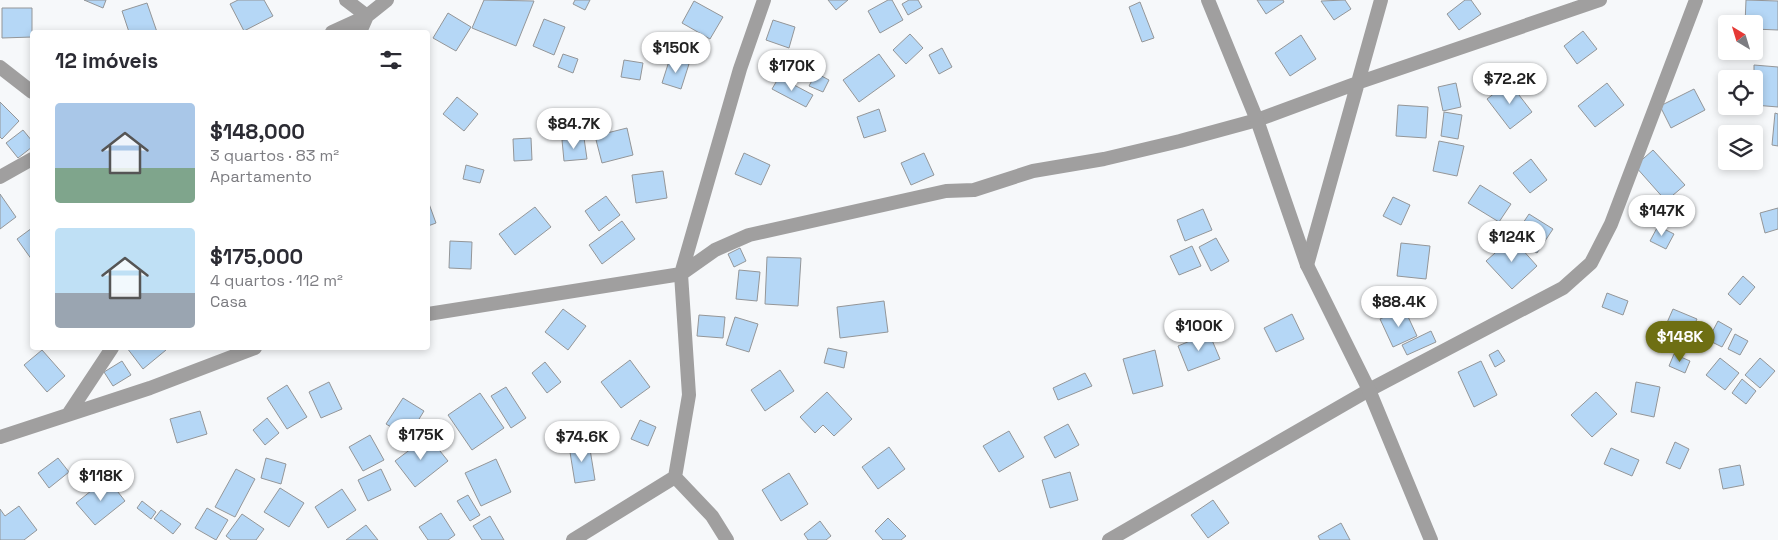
<!DOCTYPE html>
<html lang="pt">
<meta charset="utf-8">
<style>
:root{--surface:#fff;--page:#f7f7f7;--text:#2b2b33;--muted:#7c7c81;--accent:#6e6f13}
body{margin:0;font-family:"Space Grotesk",sans-serif;background:var(--page);color:var(--text);height:100vh;display:flex;flex-direction:column;font-size:19px;white-space:nowrap}
*{box-sizing:border-box;margin:0}
p{font-size:16px;color:var(--muted)}
.icon{flex:none;width:28px;height:28px;fill:none;stroke:currentColor;stroke-width:2;stroke-linecap:round;stroke-linejoin:round}
.map{position:relative;flex:1;overflow:hidden}
.details{position:absolute;left:30px;top:30px;width:400px;height:320px;display:flex;flex-direction:column;background:var(--surface);border-radius:5px;box-shadow:0 2px 8px #0003}
.details>*{flex:none}
.needle{width:32px;rotate:322deg}
.fabs{position:absolute;left:1718px;top:15px;display:grid;gap:10px}
.fabs a{display:grid;place-items:center;width:45px;height:45px;border-radius:5px;background:var(--surface);box-shadow:0 2px 8px #0003;font-size:25px}
.price{position:absolute;translate:-50% -42px;padding:0 11px;border-radius:18px;background:#fff;color:#222;font-size:16px;line-height:32px;filter:drop-shadow(0 1px 2px #0008)}
.price::after{content:'';position:absolute;left:50%;top:30px;width:15px;height:11px;margin-left:-8px;background:inherit;clip-path:polygon(0 0,100% 0,50% 100%)}
.price.selected{background:var(--accent);color:#fff}
ul{padding:0;list-style:none}
li{display:flex;align-items:center;gap:15px;height:125px;padding:0 25px}
li span{display:grid;place-items:center;flex:none;width:140px;height:100px;border-radius:5px;color:#555}
li>.icon{margin-inline-start:auto}
span .icon{width:60px;height:60px;fill:#fffc;stroke-width:1}
li b{font-size:21px}
h2{display:flex;justify-content:space-between;align-items:center;height:60px;padding:0 25px;font-size:21px}
.map>svg:first-child{display:block}
.building{fill:#b5d7f6;stroke:#949698}
.lines{fill:none;stroke-linecap:round;stroke-linejoin:round}
.minor{stroke:#a09f9f;stroke-width:14}
.tertiary{stroke:#a09f9f;stroke-width:14}
</style>
<div class="map">
<svg width="1778" height="540" viewBox="0 0 1778 540">
<rect width="100%" height="100%" fill="#f6f8fa"/>
<path class="building" d="M84 0H106L103 8Z
M238 0H264L273 16 244 31 230 4Z
M484 0 534 1 516 46 472 28Z
M575 0H590L585 10 573 4Z
M828 0H848L836 10Z
M888 0H892L903 20 880 33 868 11Z
M909 0H918L922 7 908 15 902 4Z
M1257 0H1283L1284 2 1266 14Z
M1345 0 1351 9 1334 20 1321 1Z
M1465 0H1471L1481 14 1459 30 1447 14Z
M1746 0 1778 1V30L1754 29V24H1745Z
M694 1 723 17 710 39 682 23Z
M1140 2 1154 38 1142 42 1129 7Z
M147 3 157 32H129L122 11Z
M2 8H32V37L2 38Z
M448 13 471 27 456 51 433 38Z
M544 19 565 27 554 55 533 46Z
M773 20 795 27 789 48 766 40Z
M1583 31 1597 49 1577 64 1564 46Z
M910 34 923 48 906 64 893 50Z
M1301 35 1316 59 1290 76 1275 53Z
M942 48 952 67 939 74 929 55Z
M563 54 578 59 573 73 558 67Z
M879 54 895 76 859 102 843 80Z
M670 58 689 64 681 89 662 83Z
M624 60 643 63 640 80 621 77Z
M1754 65 1778 67V107L1754 105Z
M816 73 829 80 823 92 809 86Z
M779 77 813 95 806 107 772 89Z
M1509 82 1532 112 1510 129 1487 99Z
M1456 83 1461 107 1443 111 1438 87Z
M1607 83 1624 105 1595 127 1578 106Z
M1694 89 1705 110 1671 128 1660 106Z
M457 97 478 114 464 131 443 114Z
M0 102 19 121 2 139 0 137Z
M1398 105 1428 107 1426 138 1396 136Z
M879 109 886 131 864 138 857 117Z
M1444 112 1462 115 1458 139 1441 136Z
M1775 113 1778 114V146L1772 145Z
M627 128 633 155 602 163 595 136Z
M23 130 32 141V147L18 158 6 143Z
M531 138 532 160 514 161 513 139Z
M584 138 587 159 564 161 562 140Z
M1439 141 1464 146 1457 176 1433 171Z
M1653 150 1685 185 1666 201 1635 166Z
M744 153 770 165 761 185 735 174Z
M924 153 934 175 911 185 901 163Z
M1531 159 1547 180 1530 193 1513 173Z
M466 165 484 170 480 183 463 179Z
M663 171 667 198 636 203 632 175Z
M1480 185 1511 204 1499 222 1468 203Z
M0 194 16 217 0 229Z
M606 196 620 215 599 231 585 211Z
M1393 197 1410 205 1401 225 1383 216Z
M428 201 436 223 428 226Z
M535 207 551 227 515 255 499 234Z
M1778 208V229L1765 233 1760 213Z
M1203 209 1212 230 1185 241 1177 220Z
M1529 214 1553 229 1537 253 1513 238Z
M622 221 635 239 602 264 589 245Z
M1658 226 1674 234 1666 249 1650 241Z
M32 228V260L17 239Z
M1216 238 1229 261 1211 271 1199 247Z
M1512 238 1537 266 1512 289 1486 261Z
M450 241 472 242 471 269 449 268Z
M1401 243 1430 246 1426 279 1397 276Z
M1192 246 1201 266 1179 275 1170 256Z
M740 248 746 261 734 267 728 254Z
M767 257 801 258 798 306 765 304Z
M739 270 760 272 757 301 736 299Z
M1743 276 1755 287 1740 305 1728 294Z
M1607 293 1628 301 1623 315 1602 307Z
M884 301 888 332 840 338 837 307Z
M1404 308 1417 336 1393 347 1380 319Z
M563 309 586 326 568 350 545 332Z
M1673 309 1697 319 1685 344 1662 334Z
M1292 314 1304 339 1276 352 1264 328Z
M699 315 725 317 723 338 697 336Z
M735 317 758 324 749 352 726 345Z
M1718 321 1732 329 1722 347 1708 340Z
M1431 331 1436 342 1407 355 1402 345Z
M1209 333 1220 359 1188 371 1178 346Z
M1735 334 1748 341 1740 355 1728 349Z
M127 348H164L166 350 143 369Z
M828 348 847 352 844 368 824 363Z
M42 350 65 376 47 392 24 365Z
M1155 350 1163 386 1133 394 1123 359Z
M1498 350 1505 361 1495 367 1489 355Z
M1674 354 1690 361 1685 373 1669 366Z
M1720 358 1739 373 1725 390 1706 375Z
M1760 358 1775 371 1760 388 1745 375Z
M630 360 650 387 621 408 601 382Z
M122 361 131 375 113 386 104 372Z
M1481 361 1497 395 1474 407 1458 372Z
M545 362 561 382 547 393 532 373Z
M780 370 794 391 765 411 751 390Z
M1085 373 1092 386 1058 400 1053 388Z
M1742 379 1756 391 1746 404 1732 393Z
M329 382 342 409 321 418 309 392Z
M1636 382 1660 387 1654 417 1631 412Z
M287 385 307 417 287 429 267 398Z
M506 387 526 418 511 428 491 396Z
M827 392 852 419 834 436 823 425 815 433 800 417Z
M1596 392 1617 414 1592 437 1571 415Z
M480 393 504 428 472 450 448 415Z
M403 398 424 411 408 437 386 424Z
M200 411 207 434 177 443 170 419Z
M267 418 279 433 265 445 253 430Z
M640 420 656 427 648 446 631 439Z
M1068 424 1079 445 1055 458 1044 437Z
M1009 431 1024 457 999 472 983 446Z
M370 435 384 460 363 471 349 447Z
M428 436 448 461 415 487 395 461Z
M1675 442 1689 449 1680 469 1666 463Z
M589 443 595 480 575 483 569 446Z
M889 447 905 469 878 489 862 467Z
M1611 448 1639 460 1632 476 1604 464Z
M58 458 69 472 49 488 38 473Z
M266 458 286 464 281 484 261 478Z
M496 459 511 492 481 506 465 473Z
M1740 465 1744 485 1723 489 1719 469Z
M236 469 255 479 235 517 215 507Z
M381 469 391 490 368 501 358 480Z
M1070 472 1078 500 1050 508 1042 480Z
M789 473 808 504 781 521 762 490Z
M107 478 125 501 95 525 76 503Z
M280 488 304 503 289 527 264 512Z
M342 489 356 510 328 528 315 507Z
M468 495 480 515 470 521 457 501Z
M1213 500 1229 523 1208 538 1191 515Z
M142 501 156 512 151 519 137 508Z
M19 506 37 530 24 540H0V509L5 516Z
M207 508 228 520 216 540 195 528Z
M161 510 181 524 173 534 154 519Z
M441 513 455 535 448 540H428L419 527Z
M242 514 264 529 256 540H231L226 536Z
M490 516 504 540H482L473 526Z
M888 518 906 536 901 540H883L875 531Z
M820 521 831 536 826 540H808L804 534Z
M1341 523 1350 540H1320L1318 536Z
M366 525 378 540H346Z"/>
<g class="lines">
<path class="minor" d="M346 0 367 16 360 32
M332 32 367 16 387 0
M0 67 32 92
M0 177 32 159
M1307 265 1381 0
M428 314 681 274 715 250 749 235 946 191 974 190 1033 171 1104 159 1180 141 1257 120 1360 82 1600 0
M69 413 112 348
M0 437 150 388 255 348
M675 477 712 516 727 540
M573 540 675 477 689 395 681 274 740 69 764 0
M1109 540 1369 390 1563 288 1591 263 1611 224 1696 0"/>
<path class="tertiary" d="M1208 0 1257 120 1307 265 1369 390 1431 540"/>
</g>
</svg>
<div class="fabs">
<a><svg class="needle" viewBox="-14 -14 28 28"><path d="M0-13l5 13h-10z" fill="#e53935"/><path d="M0 13l5-13h-10z" fill="#7c7c81"/></svg></a>
<a><svg class="icon" aria-label="locate" viewBox="0 0 24 24"><circle cx="12" cy="12" r="6"/><path d="M12 2v4M12 18v4M2 12h4M18 12h4"/></svg></a>
<a><svg class="icon" aria-label="layers" viewBox="0 0 24 24"><path d="M12 4l9 5-9 5-9-5zM3 14l9 5 9-5"/></svg></a>
</div>
<b class="price" style="left:676px;top:74px">$150K</b>
<b class="price" style="left:792px;top:92px">$170K</b>
<b class="price" style="left:1510px;top:105px">$72.2K</b>
<b class="price" style="left:574px;top:150px">$84.7K</b>
<b class="price" style="left:1662px;top:237px">$147K</b>
<b class="price" style="left:1512px;top:263px">$124K</b>
<b class="price" style="left:1399px;top:328px">$88.4K</b>
<b class="price" style="left:1199px;top:352px">$100K</b>
<b class="price selected" style="left:1680px;top:363px">$148K</b>
<b class="price" style="left:421px;top:461px">$175K</b>
<b class="price" style="left:582px;top:463px">$74.6K</b>
<b class="price" style="left:101px;top:502px">$118K</b>
<section class="details">
<h2>12 imóveis<svg class="icon" aria-label="filters" viewBox="0 0 24 24"><path d="M4 7h16M4 17h16"/><circle cx="9" cy="7" r="2"/><circle cx="15" cy="17" r="2"/></svg></h2>
<ul>
<li><span style="background:linear-gradient(#a9c7e8 65%,#7fa58c 0)"><svg class="icon" aria-label="home" viewBox="0 0 24 24"><path d="M3 11l9-7 9 7M6 9v11h12V9"/></svg></span><div><b>$148,000</b><p>3 quartos · 83 m²</p><p>Apartamento</p></div></li>
<li><span style="background:linear-gradient(#bfe0f5 65%,#9aa5b1 0)"><svg class="icon" aria-label="home" viewBox="0 0 24 24"><path d="M3 11l9-7 9 7M6 9v11h12V9"/></svg></span><div><b>$175,000</b><p>4 quartos · 112 m²</p><p>Casa</p></div></li>
</ul>
</section>
</div>
